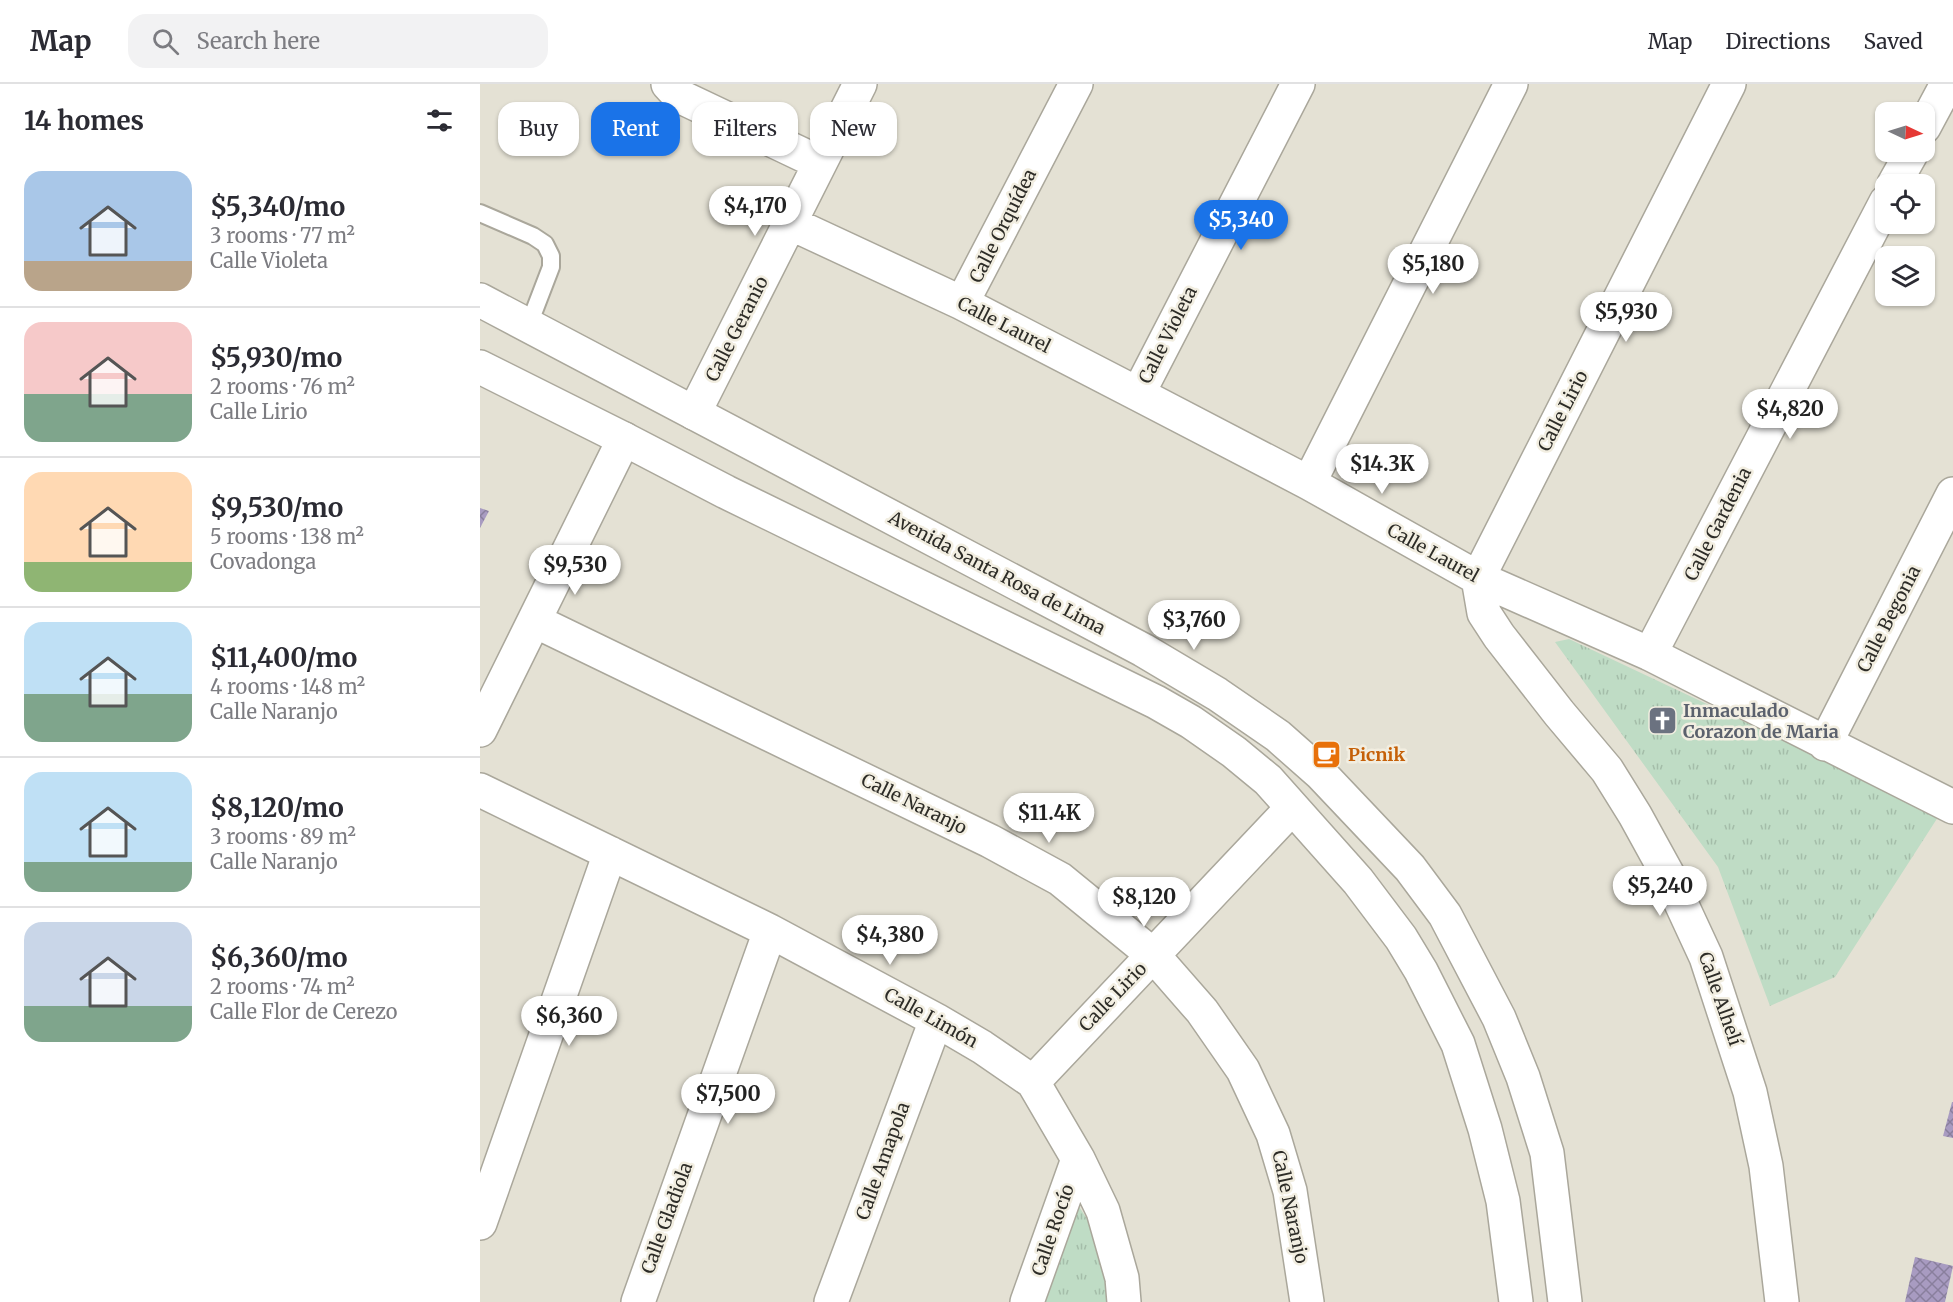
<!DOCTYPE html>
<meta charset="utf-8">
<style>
:root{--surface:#fff;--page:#f2f2f3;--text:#2b2b33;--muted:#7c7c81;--line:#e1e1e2;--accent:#1a73e8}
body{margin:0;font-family:Merriweather,serif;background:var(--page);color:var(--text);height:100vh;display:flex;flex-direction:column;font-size:22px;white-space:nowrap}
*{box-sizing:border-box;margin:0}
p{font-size:20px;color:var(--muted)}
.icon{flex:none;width:33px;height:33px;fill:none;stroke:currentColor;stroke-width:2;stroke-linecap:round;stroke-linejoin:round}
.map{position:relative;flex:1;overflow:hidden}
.sheet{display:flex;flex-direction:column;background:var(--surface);width:480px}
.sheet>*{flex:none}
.top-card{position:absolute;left:18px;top:18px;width:570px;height:54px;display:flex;gap:12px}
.needle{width:39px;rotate:94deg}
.buttons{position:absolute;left:1395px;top:18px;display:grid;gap:12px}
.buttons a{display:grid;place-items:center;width:60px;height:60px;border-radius:12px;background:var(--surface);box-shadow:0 2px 4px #0004;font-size:30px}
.price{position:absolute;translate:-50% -51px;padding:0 14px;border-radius:21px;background:#fff;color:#222;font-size:20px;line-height:39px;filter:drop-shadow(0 2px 3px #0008)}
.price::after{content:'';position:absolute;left:50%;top:36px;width:18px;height:14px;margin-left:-9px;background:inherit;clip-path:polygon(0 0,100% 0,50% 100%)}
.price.on{background:var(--accent);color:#fff}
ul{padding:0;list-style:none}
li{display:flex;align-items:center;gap:18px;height:150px;padding:0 24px}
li+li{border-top:2px solid var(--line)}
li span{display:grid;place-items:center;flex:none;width:168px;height:120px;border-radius:18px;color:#555}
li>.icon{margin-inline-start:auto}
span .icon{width:72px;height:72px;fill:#fffc;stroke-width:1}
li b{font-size:26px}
h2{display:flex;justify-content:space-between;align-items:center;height:72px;padding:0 24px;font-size:26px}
.chip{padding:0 21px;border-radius:18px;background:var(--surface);box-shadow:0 2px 4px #0004;font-size:21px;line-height:54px}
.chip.on{background:var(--accent);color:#fff}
header{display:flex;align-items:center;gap:36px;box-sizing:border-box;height:84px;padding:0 30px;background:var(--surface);border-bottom:2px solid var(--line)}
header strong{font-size:28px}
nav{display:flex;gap:33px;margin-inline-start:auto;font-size:21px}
.search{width:420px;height:54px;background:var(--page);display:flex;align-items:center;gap:15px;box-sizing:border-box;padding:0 21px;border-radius:18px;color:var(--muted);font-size:22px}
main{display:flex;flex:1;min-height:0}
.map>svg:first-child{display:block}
.grass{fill:url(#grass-tufts)}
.building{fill:url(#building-cross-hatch)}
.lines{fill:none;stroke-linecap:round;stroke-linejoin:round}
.service-casing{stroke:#aaa79b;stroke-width:20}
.minor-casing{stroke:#aaa79b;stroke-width:36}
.tertiary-casing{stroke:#aaa79b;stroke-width:36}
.service{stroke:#fff;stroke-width:16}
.minor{stroke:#fff;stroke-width:33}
.tertiary{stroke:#fff;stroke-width:33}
.labels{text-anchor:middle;stroke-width:5;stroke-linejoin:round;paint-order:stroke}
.street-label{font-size:18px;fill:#2d2c27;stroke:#f2eee1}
.worship-label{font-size:18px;font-weight:bold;fill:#5b616d;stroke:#f2eee1;text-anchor:start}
.food-label{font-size:18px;font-weight:bold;fill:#c56008;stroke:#f2eee1;text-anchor:start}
</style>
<header>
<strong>Map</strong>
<div class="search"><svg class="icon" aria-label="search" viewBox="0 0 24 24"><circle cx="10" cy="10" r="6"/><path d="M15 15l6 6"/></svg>Search here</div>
<nav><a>Map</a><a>Directions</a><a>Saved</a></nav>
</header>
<main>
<section class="sheet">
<h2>14 homes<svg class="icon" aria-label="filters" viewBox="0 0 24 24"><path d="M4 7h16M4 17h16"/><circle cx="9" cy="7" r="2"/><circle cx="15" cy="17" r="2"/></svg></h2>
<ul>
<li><span style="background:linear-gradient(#a9c7e8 75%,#b9a48a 0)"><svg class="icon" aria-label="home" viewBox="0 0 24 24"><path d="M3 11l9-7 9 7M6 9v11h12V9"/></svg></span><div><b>$5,340/mo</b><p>3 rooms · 77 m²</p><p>Calle Violeta</p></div></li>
<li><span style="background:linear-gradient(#f6c9c9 60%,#7fa58c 0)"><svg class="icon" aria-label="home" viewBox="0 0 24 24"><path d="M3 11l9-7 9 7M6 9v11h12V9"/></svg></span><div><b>$5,930/mo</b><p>2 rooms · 76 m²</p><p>Calle Lirio</p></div></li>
<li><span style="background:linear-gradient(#ffd9b3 75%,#8fb573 0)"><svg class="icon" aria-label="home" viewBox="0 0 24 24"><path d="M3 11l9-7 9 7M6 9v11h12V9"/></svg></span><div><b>$9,530/mo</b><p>5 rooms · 138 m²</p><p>Covadonga</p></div></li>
<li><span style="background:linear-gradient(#bfe0f5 60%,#7fa58c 0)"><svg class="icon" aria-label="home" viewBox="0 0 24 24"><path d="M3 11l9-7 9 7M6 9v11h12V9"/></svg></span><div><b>$11,400/mo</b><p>4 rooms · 148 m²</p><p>Calle Naranjo</p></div></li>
<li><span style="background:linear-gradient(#bfe0f5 75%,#7fa58c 0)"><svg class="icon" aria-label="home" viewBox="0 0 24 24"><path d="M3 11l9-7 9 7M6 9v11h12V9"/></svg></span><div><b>$8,120/mo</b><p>3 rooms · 89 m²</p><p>Calle Naranjo</p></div></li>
<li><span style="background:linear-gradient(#c9d6e8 70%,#7fa58c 0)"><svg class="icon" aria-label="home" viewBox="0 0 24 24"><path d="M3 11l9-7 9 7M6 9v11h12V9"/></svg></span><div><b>$6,360/mo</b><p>2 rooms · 74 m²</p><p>Calle Flor de Cerezo</p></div></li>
</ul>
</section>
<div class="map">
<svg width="1473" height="1218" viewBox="0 0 1473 1218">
<defs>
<pattern id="grass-tufts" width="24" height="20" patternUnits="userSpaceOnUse" patternTransform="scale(1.5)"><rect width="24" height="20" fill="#bfdcc5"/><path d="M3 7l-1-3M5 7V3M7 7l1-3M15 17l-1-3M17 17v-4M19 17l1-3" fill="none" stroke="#a4bda9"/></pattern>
<pattern id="building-cross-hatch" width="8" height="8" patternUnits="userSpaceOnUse" patternTransform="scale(1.5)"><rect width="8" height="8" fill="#a89bc1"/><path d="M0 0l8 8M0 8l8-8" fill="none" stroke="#897f9d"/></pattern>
</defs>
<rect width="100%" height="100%" fill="#e4e1d4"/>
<path class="grass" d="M1089 555 1460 730 1355 893 1290 922 1238 783 1075 558Z
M596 1118 624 1161 629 1218H562Z"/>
<path class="building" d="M0 424 9 427 0 444Z
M1472 1018H1473V1054L1463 1052Z
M1435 1173 1473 1182 1465 1218H1425Z"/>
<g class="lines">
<defs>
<path id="service" d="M0 129 53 152 65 160 71 172V183L48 243"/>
<path id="minor" d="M188 0 199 12 340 79
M1249 0 998 494 1004 529 1019 552 1079 629 1127 686 1155 731 1188 791 1226 873 1270 1008 1286 1082 1302 1218
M1444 43 1467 0
M1414 100 1432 68
M310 139 482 219 658 310 829 399 998 494 1170 570 1473 723
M482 219 596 0
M658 310 818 0
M214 329 380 0
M829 399 1031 0
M55 537 510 757 580 795 673 871 722 927 763 986 793 1050 810 1107 827 1218
M1170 570 1406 118
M0 646 144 355
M1345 660 1473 410
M0 706 290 847 456 936 502 963 553 998 598 1075 623 1127 642 1194 644 1218
M553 998 812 724
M0 1139 130 769
M158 1218 290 847
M351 1218 456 936
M547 1218 598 1075"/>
<path id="tertiary" d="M0 216 663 566 737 610 798 652 841 690 930 784 965 831 1019 934 1043 993 1067 1069 1085 1218
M0 283 144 355 246 408 676 618 711 638 754 668 788 696 878 797 921 854 941 887 978 960 1005 1045 1023 1117 1036 1218"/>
</defs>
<use href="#service" class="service-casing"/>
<use href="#minor" class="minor-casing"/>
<use href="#tertiary" class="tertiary-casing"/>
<use href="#service" class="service"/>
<use href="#minor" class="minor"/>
<use href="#tertiary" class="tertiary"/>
</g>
<defs>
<symbol id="church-square" viewBox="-11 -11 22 22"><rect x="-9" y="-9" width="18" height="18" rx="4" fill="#6b7280" stroke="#f2eee1"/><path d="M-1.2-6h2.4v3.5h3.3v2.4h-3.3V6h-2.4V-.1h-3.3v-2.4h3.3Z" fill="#fff"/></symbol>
<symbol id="cafe-square" viewBox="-11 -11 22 22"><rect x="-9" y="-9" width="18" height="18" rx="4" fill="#e8710a" stroke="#f2eee1"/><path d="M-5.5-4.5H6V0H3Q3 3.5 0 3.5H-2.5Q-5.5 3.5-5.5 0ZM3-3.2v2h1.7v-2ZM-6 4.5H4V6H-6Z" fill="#fff"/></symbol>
</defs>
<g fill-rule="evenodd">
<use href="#church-square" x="1166" y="620" width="33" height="33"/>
<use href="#cafe-square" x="830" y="654" width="33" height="33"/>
</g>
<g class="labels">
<g class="street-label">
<text transform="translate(523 142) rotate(-63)" y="6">Calle Orquídea</text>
<text transform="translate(524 241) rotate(27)" y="6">Calle Laurel</text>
<text transform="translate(257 245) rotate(-63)" y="6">Calle Geranio</text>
<text transform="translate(688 251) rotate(-63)" y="6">Calle Violeta</text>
<text transform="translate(1083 327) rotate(-63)" y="6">Calle Lirio</text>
<text transform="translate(1238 440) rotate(-63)" y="6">Calle Gardenia</text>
<text transform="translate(953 469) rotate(29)" y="6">Calle Laurel</text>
<text transform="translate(517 489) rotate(28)" y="6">Avenida Santa Rosa de Lima</text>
<text transform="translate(1409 535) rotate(-63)" y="6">Calle Begonia</text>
<text transform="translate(434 720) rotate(26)" y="6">Calle Naranjo</text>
<text transform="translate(633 913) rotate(-46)" y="6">Calle Lirio</text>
<text transform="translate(1240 915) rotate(71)" y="6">Calle Alhelí</text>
<text transform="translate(451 934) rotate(29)" y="6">Calle Limón</text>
<text transform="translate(403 1077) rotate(-70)" y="6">Calle Amapola</text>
<text transform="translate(810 1123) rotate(78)" y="6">Calle Naranjo</text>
<text transform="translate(187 1134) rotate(-70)" y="6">Calle Gladiola</text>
<text transform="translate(573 1146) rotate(-71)" y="6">Calle Rocío</text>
</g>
<g class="worship-label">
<text x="1203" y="633">Inmaculado<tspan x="1203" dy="21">Corazon de Maria</tspan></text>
</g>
<g class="food-label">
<text x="868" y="677">Picnik</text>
</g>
</g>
</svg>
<div class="buttons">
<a><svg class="needle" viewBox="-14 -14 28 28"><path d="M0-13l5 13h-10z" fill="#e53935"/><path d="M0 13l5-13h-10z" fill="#7c7c81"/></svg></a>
<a><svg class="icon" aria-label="locate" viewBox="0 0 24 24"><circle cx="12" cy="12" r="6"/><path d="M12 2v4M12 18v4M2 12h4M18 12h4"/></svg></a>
<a><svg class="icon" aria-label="layers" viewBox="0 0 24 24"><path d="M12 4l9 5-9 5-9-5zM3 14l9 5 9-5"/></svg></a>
</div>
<b class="price" style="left:275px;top:153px">$4,170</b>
<b class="price on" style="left:761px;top:167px">$5,340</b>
<b class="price" style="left:953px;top:211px">$5,180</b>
<b class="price" style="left:1146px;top:259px">$5,930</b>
<b class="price" style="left:1310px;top:356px">$4,820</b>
<b class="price" style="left:902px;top:411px">$14.3K</b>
<b class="price" style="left:95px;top:512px">$9,530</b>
<b class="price" style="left:714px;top:567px">$3,760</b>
<b class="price" style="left:569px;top:760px">$11.4K</b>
<b class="price" style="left:1180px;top:833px">$5,240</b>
<b class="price" style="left:664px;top:844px">$8,120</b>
<b class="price" style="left:410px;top:882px">$4,380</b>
<b class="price" style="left:89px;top:963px">$6,360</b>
<b class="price" style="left:248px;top:1041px">$7,500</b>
<div class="top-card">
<a class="chip">Buy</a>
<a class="chip on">Rent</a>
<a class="chip">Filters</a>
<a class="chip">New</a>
</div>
</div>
</main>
